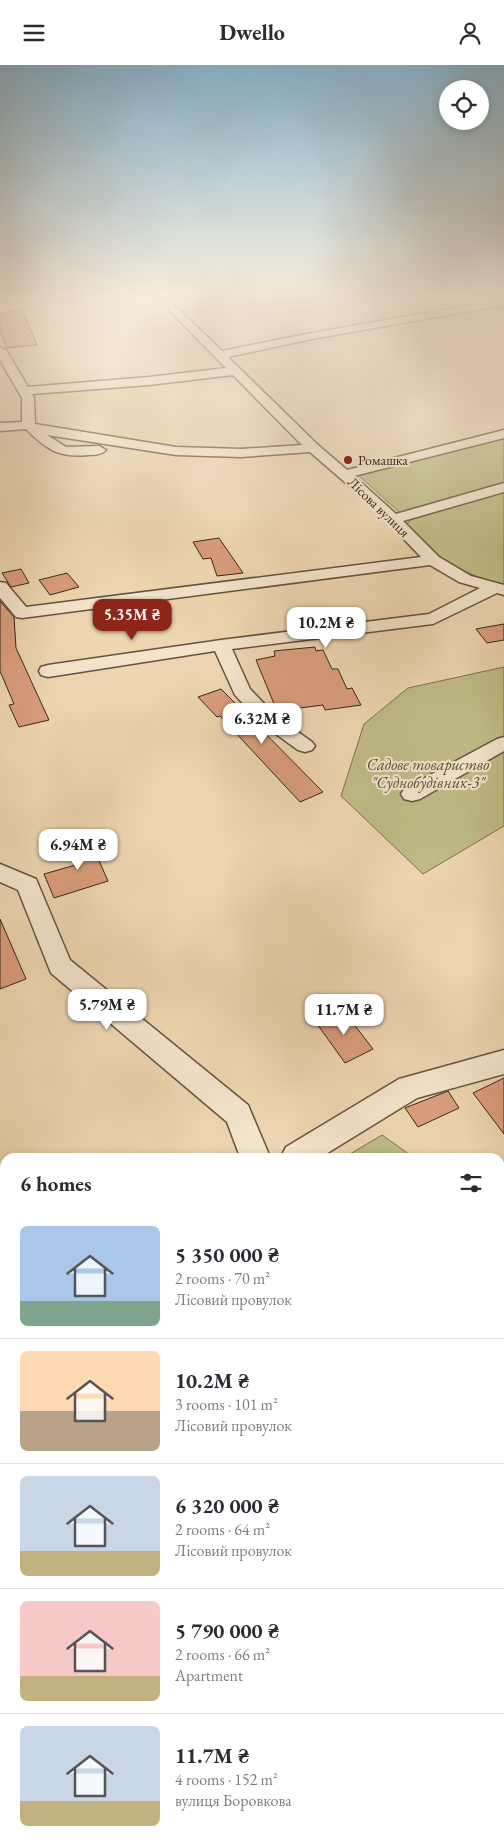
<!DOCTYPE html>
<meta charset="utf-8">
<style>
:root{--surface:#fff;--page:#f2f2f3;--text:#2b2b33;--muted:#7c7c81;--line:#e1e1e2;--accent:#8f2418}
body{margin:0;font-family:"EB Garamond",serif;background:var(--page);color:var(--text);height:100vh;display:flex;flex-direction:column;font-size:19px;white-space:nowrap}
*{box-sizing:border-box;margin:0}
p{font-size:16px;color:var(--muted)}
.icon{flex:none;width:28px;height:28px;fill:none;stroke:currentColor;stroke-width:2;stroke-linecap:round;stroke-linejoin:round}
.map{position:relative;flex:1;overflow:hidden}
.sheet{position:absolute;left:0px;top:1088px;width:505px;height:696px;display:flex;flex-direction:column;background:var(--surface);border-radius:15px 15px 0 0;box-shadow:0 2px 8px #0003}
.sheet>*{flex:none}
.buttons{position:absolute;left:439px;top:15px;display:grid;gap:10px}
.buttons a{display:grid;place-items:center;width:50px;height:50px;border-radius:50%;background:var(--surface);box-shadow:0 2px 8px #0003;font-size:25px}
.price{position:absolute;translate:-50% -42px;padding:0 11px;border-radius:10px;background:#fff;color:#222;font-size:16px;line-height:32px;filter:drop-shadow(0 1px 2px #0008)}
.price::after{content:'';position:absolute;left:50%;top:30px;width:15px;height:11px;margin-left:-8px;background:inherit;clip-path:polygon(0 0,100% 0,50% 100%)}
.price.active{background:var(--accent);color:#fff}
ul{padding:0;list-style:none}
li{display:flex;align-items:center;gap:15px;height:125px;padding:0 20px}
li+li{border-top:1px solid var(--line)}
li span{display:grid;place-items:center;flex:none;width:140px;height:100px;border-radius:8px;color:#555}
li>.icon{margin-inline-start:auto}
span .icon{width:60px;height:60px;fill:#fffc;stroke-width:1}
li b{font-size:21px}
h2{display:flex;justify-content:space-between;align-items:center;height:60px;padding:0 20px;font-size:21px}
header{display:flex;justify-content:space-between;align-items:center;height:65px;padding:0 20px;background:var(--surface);font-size:22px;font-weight:700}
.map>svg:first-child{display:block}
.green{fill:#bfbc87;stroke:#797250}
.building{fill:#db9d7d;stroke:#332819}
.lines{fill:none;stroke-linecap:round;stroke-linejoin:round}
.minor-casing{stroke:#62543f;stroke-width:3}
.minor{fill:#f3e4cc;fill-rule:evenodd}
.poi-dot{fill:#8f2418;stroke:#f3e4cc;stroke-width:2}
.labels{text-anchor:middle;stroke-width:4.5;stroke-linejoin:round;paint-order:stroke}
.far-poi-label{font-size:14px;fill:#332819;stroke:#f3e4cc;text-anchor:start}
.far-street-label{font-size:14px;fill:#332819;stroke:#f3e4cc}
.park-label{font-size:16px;font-style:italic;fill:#564d34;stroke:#f3e4cc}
</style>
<header><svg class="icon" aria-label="menu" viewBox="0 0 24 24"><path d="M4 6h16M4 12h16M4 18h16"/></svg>Dwello<svg class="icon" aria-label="person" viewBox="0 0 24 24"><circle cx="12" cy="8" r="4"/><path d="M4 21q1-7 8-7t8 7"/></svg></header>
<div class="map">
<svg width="504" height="1783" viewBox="0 0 504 1783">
<rect width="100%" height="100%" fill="#edd6b1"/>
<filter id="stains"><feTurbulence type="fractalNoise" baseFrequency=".004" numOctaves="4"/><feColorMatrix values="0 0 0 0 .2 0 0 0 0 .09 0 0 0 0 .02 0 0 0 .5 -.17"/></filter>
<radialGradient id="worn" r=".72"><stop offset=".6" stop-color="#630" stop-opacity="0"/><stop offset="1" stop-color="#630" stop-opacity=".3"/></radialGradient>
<path class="green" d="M504 371V519L482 514 440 495 403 459 410 457 357 409Z
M504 602V761L423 809 341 731 364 659 408 623Z
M382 1070 413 1092H345Z
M500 1192 504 1197V1783H312L292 1779H500Z
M0 1618 5 1622V1779H116L115 1783H0Z"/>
<path class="building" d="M22 245 37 280 7 283 0 267V248Z
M219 473 243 508 217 511 211 493 203 494 193 477Z
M21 504 29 518 11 522 2 508Z
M67 508 79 522 50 530 39 515Z
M0 536 14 552 16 583 49 655 19 662 9 640 14 639 0 606Z
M504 559V575L487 578 476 564Z
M315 582 316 586 323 585 332 604H338L347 624 352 623 361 640 325 645 323 640 277 646 256 595 275 591 274 586Z
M221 624 249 652 323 727 300 737 220 651 217 652 198 632Z
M89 773 108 816 54 833 44 809 79 799 69 778Z
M0 854 26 914 0 924Z
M342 944 373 984 345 998 315 956Z
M504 1013V1069L473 1028Z
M448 1026 459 1043 418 1062 405 1043Z"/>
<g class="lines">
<defs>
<path id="minor" d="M156 232H166L222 286 312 268 494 236 504 237V243L494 242 312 274 228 292 318 380 347 405 504 365V373L354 411 396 449 504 418V427L403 456 439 492 471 511 504 520V530L497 528 433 559 232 584 250 624 276 651 312 677 315 681 312 685 305 687 298 685 262 659 235 630 215 586 48 612 41 610 39 606 41 602 48 600 221 575 429 549 480 523 459 517 430 500 22 553 16 552 0 533V517L6 518 26 542 421 492 369 438 310 387 241 392 176 390 47 370 66 382 99 381 106 385C101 390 94 390 88 390 58 393 46 384 26 364L0 366V358L22 357V333L0 295V282L6 285 28 322 149 312 226 303ZM233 310 302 380 241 384 176 382 35 359 34 333 32 329 149 320Z
M504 672V686L420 734 412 736 404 734 401 729 404 724 497 674Z
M0 799 36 814 70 895 248 1040 270 1092H240L227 1057 51 908 18 825 0 817Z
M504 985V1009L417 1033 321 1092H281L286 1082 399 1014Z
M5 1270V1305L0 1307V1272Z"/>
</defs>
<use href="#minor" class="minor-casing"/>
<use href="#minor" class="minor"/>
</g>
<linearGradient id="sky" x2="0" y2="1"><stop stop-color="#88b6d1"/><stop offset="0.48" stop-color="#f7eddc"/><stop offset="1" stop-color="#f7eddc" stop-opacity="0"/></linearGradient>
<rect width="504" height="481" fill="url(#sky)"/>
<circle class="poi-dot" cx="348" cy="395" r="5"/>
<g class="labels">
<g class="far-poi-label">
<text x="358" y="400">Ромашка</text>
</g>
<g class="far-street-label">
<text transform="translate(379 442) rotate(44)" y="5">Лісова вулиця</text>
</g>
<g class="park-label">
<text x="428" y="705">Садове товариство<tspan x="428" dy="18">"Суднобудівник-3"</tspan></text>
</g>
</g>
<rect width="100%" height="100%" filter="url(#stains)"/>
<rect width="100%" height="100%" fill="url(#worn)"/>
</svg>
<div class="buttons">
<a><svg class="icon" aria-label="locate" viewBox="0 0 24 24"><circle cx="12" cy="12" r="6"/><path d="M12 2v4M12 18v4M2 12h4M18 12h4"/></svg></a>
</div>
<b class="price active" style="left:132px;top:576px">5.35M ₴</b>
<b class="price" style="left:326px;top:584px">10.2M ₴</b>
<b class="price" style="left:262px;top:680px">6.32M ₴</b>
<b class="price" style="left:78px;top:806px">6.94M ₴</b>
<b class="price" style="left:107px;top:966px">5.79M ₴</b>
<b class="price" style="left:344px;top:971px">11.7M ₴</b>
<section class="sheet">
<h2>6 homes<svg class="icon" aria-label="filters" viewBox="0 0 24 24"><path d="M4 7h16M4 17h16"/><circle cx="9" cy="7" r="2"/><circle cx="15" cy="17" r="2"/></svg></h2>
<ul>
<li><span style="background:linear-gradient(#a9c7e8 75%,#7fa58c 0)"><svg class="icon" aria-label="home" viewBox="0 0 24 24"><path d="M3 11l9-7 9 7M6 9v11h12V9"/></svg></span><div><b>5 350 000 ₴</b><p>2 rooms · 70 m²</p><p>Лісовий провулок</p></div></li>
<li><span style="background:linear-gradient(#ffd9b3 60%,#b9a48a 0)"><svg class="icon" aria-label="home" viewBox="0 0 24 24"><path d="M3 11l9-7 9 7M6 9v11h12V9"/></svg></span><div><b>10.2M ₴</b><p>3 rooms · 101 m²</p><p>Лісовий провулок</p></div></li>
<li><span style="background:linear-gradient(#c9d6e8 75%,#c2b280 0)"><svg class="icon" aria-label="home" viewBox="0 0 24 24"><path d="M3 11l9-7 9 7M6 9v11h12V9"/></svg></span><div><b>6 320 000 ₴</b><p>2 rooms · 64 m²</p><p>Лісовий провулок</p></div></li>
<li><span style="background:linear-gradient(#f6c9c9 75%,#c2b280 0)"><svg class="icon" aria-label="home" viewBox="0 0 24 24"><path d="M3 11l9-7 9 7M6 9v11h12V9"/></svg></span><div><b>5 790 000 ₴</b><p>2 rooms · 66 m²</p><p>Apartment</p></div></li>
<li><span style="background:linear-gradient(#c9d6e8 75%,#c2b280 0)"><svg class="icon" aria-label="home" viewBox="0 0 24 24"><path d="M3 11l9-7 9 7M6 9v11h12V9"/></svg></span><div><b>11.7M ₴</b><p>4 rooms · 152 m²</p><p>вулиця Боровкова</p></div></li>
</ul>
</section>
</div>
